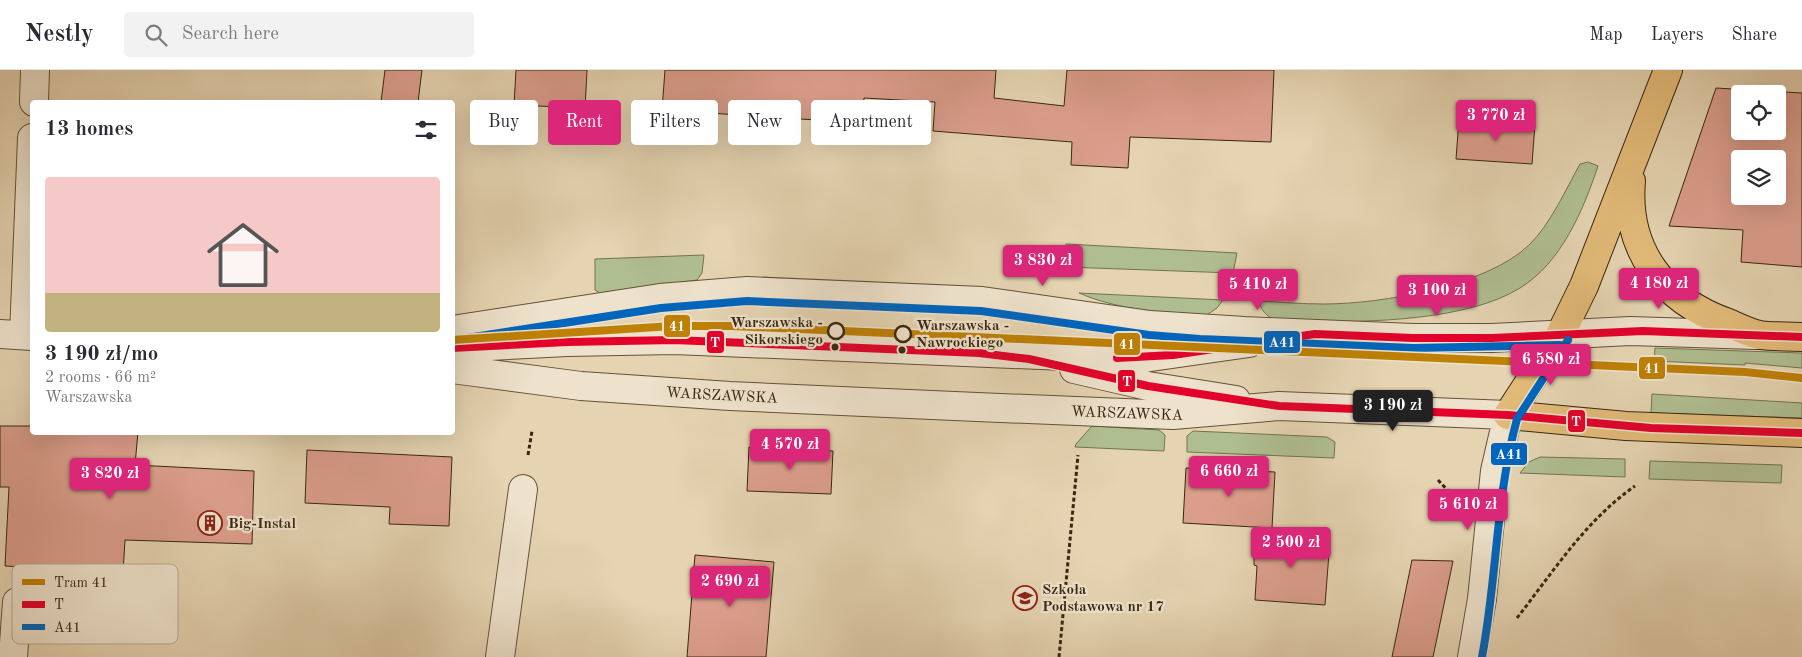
<!DOCTYPE html>
<meta charset="utf-8">
<style>
:root{--surface:#fff;--page:#f2f2f3;--text:#2b2b33;--muted:#7c7c81;--line:#e1e1e2;--accent:#db2777}
body{margin:0;font-family:"Old Standard TT",serif;background:var(--page);color:var(--text);height:100vh;display:flex;flex-direction:column;font-size:19px;white-space:nowrap}
*{box-sizing:border-box;margin:0}
p{font-size:16px;color:var(--muted)}
.icon{flex:none;width:28px;height:28px;fill:none;stroke:currentColor;stroke-width:2;stroke-linecap:round;stroke-linejoin:round}
.map{position:relative;flex:1;overflow:hidden}
.side{position:absolute;left:30px;top:30px;width:425px;height:335px;display:flex;flex-direction:column;background:var(--surface);border-radius:5px;box-shadow:0 5px 20px #0002}
.side>*{flex:none}
.top-card{position:absolute;left:470px;top:30px;width:475px;height:45px;display:flex;gap:10px}
.buttons{position:absolute;left:1731px;top:15px;display:grid;gap:10px}
.buttons a{display:grid;place-items:center;width:55px;height:55px;border-radius:5px;background:var(--surface);box-shadow:0 5px 20px #0002;font-size:25px}
.price{position:absolute;translate:-50% -42px;padding:0 11px;border-radius:5px;background:var(--accent);color:#fff;font-size:16px;line-height:32px;filter:drop-shadow(0 1px 2px #0008)}
.price::after{content:'';position:absolute;left:50%;top:30px;width:15px;height:11px;margin-left:-8px;background:inherit;clip-path:polygon(0 0,100% 0,50% 100%)}
.price.current{background:#222;color:#fff}
ul{padding:0;list-style:none}
li{display:grid;align-content:center;gap:10px;height:265px;padding:0 15px}
li span{display:grid;place-items:center;height:155px;border-radius:5px;color:#555}
li>.icon{margin-inline-start:auto}
span .icon{width:90px;height:90px;fill:#fffc;stroke-width:1}
li b{font-size:21px}
h2{display:flex;justify-content:space-between;align-items:center;height:60px;padding:0 15px;font-size:21px}
.tag{padding:0 18px;border-radius:5px;background:var(--surface);box-shadow:0 5px 20px #0002;font-size:18px;line-height:45px}
.tag.current{background:var(--accent);color:#fff}
header{display:flex;align-items:center;gap:30px;box-sizing:border-box;height:70px;padding:0 25px;background:var(--surface);border-bottom:1px solid var(--line)}
header strong{font-size:24px}
nav{display:flex;gap:28px;margin-inline-start:auto;font-size:18px}
.search{width:350px;height:45px;background:var(--page);display:flex;align-items:center;gap:12px;box-sizing:border-box;padding:0 18px;border-radius:5px;color:var(--muted);font-size:19px}
.map>svg:first-child{display:block}
.green{fill:#afbe91;stroke:#747251}
.building{fill:#db9e8c;stroke:#392711;fill-rule:evenodd}
.lines{fill:none;stroke-linecap:round;stroke-linejoin:round}
.minor-casing{stroke:#645239;stroke-width:30}
.major-casing{stroke:#392711;stroke-width:30}
.path{stroke:#392711;stroke-width:3;stroke-dasharray:4 2.5;stroke-linecap:butt}
.minor{stroke:#eee2cc;stroke-width:28}
.major{stroke:#e2ba78;stroke-width:28}
.bus-1-casing{stroke:#eee2cc;stroke-width:11}
.bus-2-casing{stroke:#eee2cc;stroke-width:11}
.bus-1{stroke:#e4002b;stroke-width:8}
.bus-2{stroke:#0065bd;stroke-width:8}
.tram-1-casing{stroke:#eee2cc;stroke-width:11}
.tram-1{stroke:#be8005;stroke-width:8}
.stop-dot{fill:#eee2cc;stroke:#392711;stroke-width:2.5}
.bus-dot{fill:#392711;stroke:#eee2cc;stroke-width:2}
.labels{text-anchor:middle;stroke-width:4.5;stroke-linejoin:round;paint-order:stroke}
.stop-label{font-size:15px;font-weight:bold;fill:#392711;stroke:#eee2cc;text-anchor:end}
.street-label{font-size:15px;fill:#392711;stroke:#eee2cc}
.poi-label{font-size:15px;font-weight:bold;fill:#392711;stroke:#eee2cc;text-anchor:start}
.key{fill:#eee2cc;stroke:#b8aa94;stroke-width:1}
.key-label{font-size:14px;fill:#392711}
.line-badge{stroke:#eee2cc;stroke-width:2}
.badge-label{font-size:14px;text-anchor:middle;font-weight:bold;fill:#fff}
</style>
<header>
<strong>Nestly</strong>
<div class="search"><svg class="icon" aria-label="search" viewBox="0 0 24 24"><circle cx="10" cy="10" r="6"/><path d="M15 15l6 6"/></svg>Search here</div>
<nav><a>Map</a><a>Layers</a><a>Share</a></nav>
</header>
<div class="map">
<svg width="1802" height="587" viewBox="0 0 1802 587">
<rect width="100%" height="100%" fill="#e5d3b1"/>
<filter id="stains"><feTurbulence type="fractalNoise" baseFrequency=".004" numOctaves="4"/><feColorMatrix values="0 0 0 0 .2 0 0 0 0 .09 0 0 0 0 .02 0 0 0 .5 -.17"/></filter>
<radialGradient id="worn" r=".72"><stop offset=".6" stop-color="#630" stop-opacity="0"/><stop offset="1" stop-color="#630" stop-opacity=".3"/></radialGradient>
<path class="green" d="M1588 92 1598 96C1583 141 1561 193 1520 218 1469 250 1369 253 1309 251 1299 251 1284 253 1275 250 1267 247 1260 239 1259 231 1280 232 1302 234 1324 234 1381 234 1487 216 1529 175 1550 155 1566 119 1580 94Z
M1066 174 1237 183 1233 203 1065 197Z
M704 185 702 203 697 210 600 223 595 220V189Z
M1079 223 1223 230 1217 238 1204 247C1162 242 1118 240 1079 223Z
M1655 278 1802 283V298L1745 293V295L1654 291Z
M1652 324 1802 333V348L1651 343Z
M1092 356 1159 360 1165 365 1164 381 1075 377 1076 374Z
M1193 361 1327 367 1335 372 1334 388 1187 382V366Z
M1540 387 1625 389V407L1520 403 1529 392Z
M1650 391 1782 395 1781 413 1649 409Z"/>
<path class="building" d="M385 0H422L418 32H381Z
M516 0H587L585 38 514 35Z
M665 0H996L994 28 1064 36 1067 0H1274L1271 72 1130 67 1128 98 1071 95 1072 72 933 61 935 32 864 28 863 53 662 40Z
M1716 18 1802 23V197L1741 192 1743 160 1669 156ZM1740 24H1778V61H1740ZM1740 89H1778V126H1740Z
M1459 49 1535 54 1532 94 1456 89Z
M0 356H32V362H138L135 395 254 401 252 474 125 470 123 503 5 496 9 417H0Z
M749 377 833 381 831 424 747 421Z
M307 380 452 387 449 456 389 454 390 437 305 433Z
M1186 398 1275 402 1272 458 1183 453Z
M1254 465 1330 470 1325 535 1255 530 1257 496 1254 495Z
M695 485 774 492 766 587H687Z
M1412 490 1453 491 1433 587H1392Z"/>
<g class="lines">
<defs>
<path id="minor" d="M34 32 35 0
M452 260 660 228 747 221 982 231 1150 255 1244 261 1413 268H1492L1630 261 1756 265
M0 264 32 266
M24 265 32 68
M452 278 567 272 674 270 1137 289 1249 273
M452 299 581 316 730 326 977 337 1173 345 1279 336 1508 345 1495 401 1482 529 1472 587
M1074 299 1148 316 1236 330
M13 587 17 532
M500 587 523 419"/>
<path id="major" d="M1668 0 1584 216 1560 265 1508 345 1626 356 1802 363
M1631 111C1625 180 1663 230 1728 253 1738 257 1749 263 1760 265 1774 267 1788 266 1802 267"/>
</defs>
<use href="#minor" class="minor-casing"/>
<use href="#major" class="major-casing"/>
<path class="path" d="M528 385 532 361
M1438 410 1455 428
M1517 548C1553 502 1586 450 1635 416
M1059 587 1078 385"/>
<use href="#minor" class="minor"/>
<use href="#major" class="major"/>
<defs>
<path id="bus-1" d="M452 278 567 272 674 270 979 283 1029 289 1148 316 1279 336 1508 345 1651 358 1802 363
M1117 288 1173 285 1315 264 1413 268H1492L1643 261 1802 267"/>
<path id="bus-2" d="M454 270 661 238 747 231 981 241 1149 265 1200 269 1413 278 1560 275
M1482 587C1497 509 1496 425 1517 349L1568 270"/>
</defs>
<use href="#bus-1" class="bus-1-casing"/>
<use href="#bus-2" class="bus-2-casing"/>
<use href="#bus-1" class="bus-1"/>
<use href="#bus-2" class="bus-2"/>
<defs>
<path id="tram-1" d="M452 270 673 256H733L1745 302 1802 308"/>
</defs>
<use href="#tram-1" class="tram-1-casing"/>
<use href="#tram-1" class="tram-1"/>
</g>
<defs>
<symbol id="building-ring" viewBox="-11 -11 22 22"><circle r="9.5" fill="#eee2cc" stroke="#8f2418" stroke-width="1.5"/><path d="M-4-6H4V6H1V3H-1V6H-4ZM-2.5-4.3h1.7v1.8h-1.7ZM.8-4.3h1.7v1.8H.8ZM-2.5-1h1.7V.8h-1.7ZM.8-1h1.7V.8H.8Z" fill="#8f2418"/></symbol>
<symbol id="school-ring" viewBox="-11 -11 22 22"><circle r="9.5" fill="#eee2cc" stroke="#8f2418" stroke-width="1.5"/><path d="M0-5L7-2L0 1L-7-2ZM-4 1L0 2.5L4 1V4Q0 6-4 4Z" fill="#8f2418"/></symbol>
</defs>
<g fill-rule="evenodd">
<use href="#building-ring" x="196" y="439" width="28" height="28"/>
<use href="#school-ring" x="1011" y="514" width="28" height="28"/>
</g>
<g class="stop-dot">
<circle cx="836" cy="261" r="8"/>
<circle cx="903" cy="264" r="8"/>
</g>
<g class="bus-dot">
<circle cx="835" cy="277" r="4.5"/>
<circle cx="902" cy="280" r="4.5"/>
</g>
<g class="labels">
<g class="stop-label">
<text x="823" y="257">Warszawska -<tspan x="823" dy="17">Sikorskiego</tspan></text>
<text x="916" y="260" text-anchor="start">Warszawska -<tspan x="916" dy="17">Nawrockiego</tspan></text>
</g>
<g class="street-label">
<text transform="translate(722 325) rotate(3)" y="5">WARSZAWSKA</text>
<text transform="translate(1127 343) rotate(2)" y="5">WARSZAWSKA</text>
</g>
<g class="poi-label">
<text x="228" y="458">Big-Instal</text>
<text x="1042" y="524">Szkoła<tspan x="1042" dy="17">Podstawowa nr 17</tspan></text>
</g>
</g>
<rect x="12" y="494" width="166" height="80" rx="8" class="key"/>
<rect x="22" y="509" width="23" height="6" fill="#be8005"/>
<rect x="22" y="531" width="23" height="7" fill="#e4002b"/>
<rect x="22" y="554" width="23" height="6" fill="#0065bd"/>
<g class="key-label">
<text x="54" y="517">Tram 41</text>
<text x="54" y="539">T</text>
<text x="54" y="562">A41</text>
</g>
<g class="line-badge">
<rect x="663" y="244" width="28" height="24" rx="5" fill="#be8005"/>
<rect x="706" y="260" width="19" height="24" rx="5" fill="#e4002b"/>
<rect x="1263" y="260" width="38" height="24" rx="5" fill="#0065bd"/>
<rect x="1113" y="262" width="28" height="24" rx="5" fill="#be8005"/>
<rect x="1638" y="286" width="28" height="24" rx="5" fill="#be8005"/>
<rect x="1117" y="299" width="19" height="24" rx="5" fill="#e4002b"/>
<rect x="1567" y="339" width="19" height="24" rx="5" fill="#e4002b"/>
<rect x="1490" y="372" width="38" height="24" rx="5" fill="#0065bd"/>
</g>
<g class="badge-label">
<text x="677" y="261">41</text>
<text x="715" y="277">T</text>
<text x="1282" y="277">A41</text>
<text x="1127" y="279">41</text>
<text x="1652" y="303">41</text>
<text x="1127" y="316">T</text>
<text x="1576" y="356">T</text>
<text x="1509" y="389">A41</text>
</g>
<rect width="100%" height="100%" filter="url(#stains)"/>
<rect width="100%" height="100%" fill="url(#worn)"/>
</svg>
<div class="buttons">
<a><svg class="icon" aria-label="locate" viewBox="0 0 24 24"><circle cx="12" cy="12" r="6"/><path d="M12 2v4M12 18v4M2 12h4M18 12h4"/></svg></a>
<a><svg class="icon" aria-label="layers" viewBox="0 0 24 24"><path d="M12 4l9 5-9 5-9-5zM3 14l9 5 9-5"/></svg></a>
</div>
<b class="price" style="left:1496px;top:72px">3 770 zł</b>
<b class="price" style="left:1043px;top:217px">3 830 zł</b>
<b class="price" style="left:1659px;top:240px">4 180 zł</b>
<b class="price" style="left:1258px;top:241px">5 410 zł</b>
<b class="price" style="left:1437px;top:247px">3 100 zł</b>
<b class="price" style="left:1551px;top:316px">6 580 zł</b>
<b class="price current" style="left:1393px;top:362px">3 190 zł</b>
<b class="price" style="left:790px;top:401px">4 570 zł</b>
<b class="price" style="left:1229px;top:428px">6 660 zł</b>
<b class="price" style="left:110px;top:430px">3 820 zł</b>
<b class="price" style="left:1468px;top:461px">5 610 zł</b>
<b class="price" style="left:1291px;top:499px">2 500 zł</b>
<b class="price" style="left:730px;top:538px">2 690 zł</b>
<div class="top-card">
<a class="tag">Buy</a>
<a class="tag current">Rent</a>
<a class="tag">Filters</a>
<a class="tag">New</a>
<a class="tag">Apartment</a>
</div>
<section class="side">
<h2>13 homes<svg class="icon" aria-label="filters" viewBox="0 0 24 24"><path d="M4 7h16M4 17h16"/><circle cx="9" cy="7" r="2"/><circle cx="15" cy="17" r="2"/></svg></h2>
<ul>
<li><span style="background:linear-gradient(#f6c9c9 75%,#c2b280 0)"><svg class="icon" aria-label="home" viewBox="0 0 24 24"><path d="M3 11l9-7 9 7M6 9v11h12V9"/></svg></span><div><b>3 190 zł/mo</b><p>2 rooms · 66 m²</p><p>Warszawska</p></div></li>
</ul>
</section>
</div>
